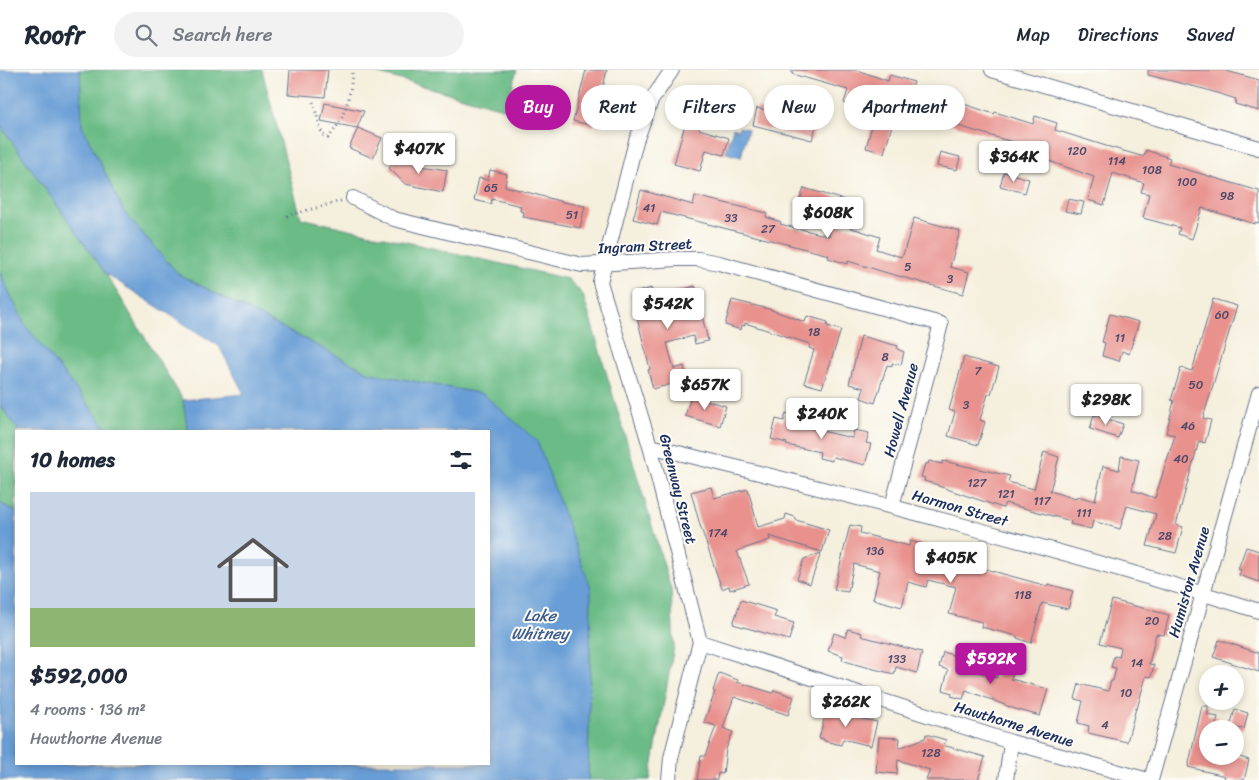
<!DOCTYPE html>
<meta charset="utf-8">
<style>
:root{--surface:#fff;--page:#f2f2f3;--text:#1f2937;--muted:#747a83;--line:#e0e1e3;--accent:#b5179e}
body{margin:0;font-family:Sriracha,sans-serif;background:var(--page);color:var(--text);height:100vh;display:flex;flex-direction:column;font-size:19px;white-space:nowrap}
*{box-sizing:border-box;margin:0}
p{font-size:16px;color:var(--muted)}
.icon{flex:none;width:28px;height:28px;fill:none;stroke:currentColor;stroke-width:2;stroke-linecap:round;stroke-linejoin:round}
.map{position:relative;flex:1;overflow:hidden}
.panel{position:absolute;left:15px;top:360px;width:475px;height:335px;display:flex;flex-direction:column;background:var(--surface);border-radius:0px;box-shadow:0 2px 8px #0003}
.panel>*{flex:none}
.banner{position:absolute;left:505px;top:15px;width:475px;height:45px;display:flex;gap:10px}
.buttons{position:absolute;left:1199px;top:595px;display:grid;gap:10px}
.buttons a{display:grid;place-items:center;width:45px;height:45px;border-radius:50%;background:var(--surface);box-shadow:0 2px 8px #0003;font-size:25px}
.price{position:absolute;translate:-50% -42px;padding:0 11px;border-radius:5px;background:#fff;color:#222;font-size:16px;line-height:32px;filter:drop-shadow(0 1px 2px #0008)}
.price::after{content:'';position:absolute;left:50%;top:30px;width:15px;height:11px;margin-left:-8px;background:inherit;clip-path:polygon(0 0,100% 0,50% 100%)}
.price.active{background:var(--accent);color:#fff}
ul{padding:0;list-style:none}
li{display:grid;align-content:center;gap:10px;height:265px;padding:0 15px}
li+li{border-top:1px solid var(--line)}
li span{display:grid;place-items:center;height:155px;border-radius:0px;color:#555}
li>.icon{margin-inline-start:auto}
span .icon{width:90px;height:90px;fill:#fffc;stroke-width:1}
li b{font-size:21px}
h2{display:flex;justify-content:space-between;align-items:center;height:60px;padding:0 15px;font-size:21px}
.pill{padding:0 18px;border-radius:22px;background:var(--surface);box-shadow:0 2px 8px #0003;font-size:18px;line-height:45px}
.pill.active{background:var(--accent);color:#fff}
header{display:flex;align-items:center;gap:30px;box-sizing:border-box;height:70px;padding:0 25px;background:var(--surface);border-bottom:1px solid var(--line)}
header strong{font-size:24px}
nav{display:flex;gap:28px;margin-inline-start:auto;font-size:18px}
.search{width:350px;height:45px;background:var(--page);display:flex;align-items:center;gap:12px;box-sizing:border-box;padding:0 18px;border-radius:28px;color:var(--muted);font-size:19px}
.map>svg:first-child{display:block}
.forest{fill:#6abb86;stroke:#427572}
.water{fill:#689dd5;stroke:#42669a}
.building{fill:#e8918d}
.lines{fill:none;stroke-linecap:round;stroke-linejoin:round}
.minor-casing{stroke:#67728a;stroke-width:16}
.path{stroke:#67728a;stroke-width:3;stroke-dasharray:1 4;stroke-linecap:butt}
.minor{stroke:#fff;stroke-width:14}
.labels{text-anchor:middle;stroke-width:4;stroke-linejoin:round;paint-order:stroke}
.number-label{font-size:12px;fill:#4e486a}
.street-label{font-size:15px;fill:#1b2f5e;stroke:#fdfcf7}
.water-label{font-size:16px;font-style:italic;fill:#3a5b8e;stroke:#fdfcf7}
</style>
<header>
<strong>Roofr</strong>
<div class="search"><svg class="icon" aria-label="search" viewBox="0 0 24 24"><circle cx="10" cy="10" r="6"/><path d="M15 15l6 6"/></svg>Search here</div>
<nav><a>Map</a><a>Directions</a><a>Saved</a></nav>
</header>
<div class="map">
<svg width="1259" height="710" viewBox="0 0 1259 710">
<rect width="100%" height="100%" fill="#fdfcf7"/>
<filter id="ink" filterUnits="userSpaceOnUse"><feTurbulence type="fractalNoise" baseFrequency=".02" numOctaves="2"/><feDisplacementMap in="SourceGraphic" scale="10" xChannelSelector="R" yChannelSelector="G"/><feConvolveMatrix kernelMatrix="1 2 1 2 8 2 1 2 1" color-interpolation-filters="sRGB"/></filter>
<filter id="wash" filterUnits="userSpaceOnUse"><feTurbulence type="fractalNoise" baseFrequency=".0096" numOctaves="4" result="noise"/><feDisplacementMap in="SourceGraphic" scale="20" xChannelSelector="R" yChannelSelector="G"/><feGaussianBlur stdDeviation="1.12" result="paint"/><feColorMatrix in="noise" values="0 0 0 0 0 0 0 0 0 0 0 0 0 0 0 0 0 1.4 0 .05"/><feComposite in="paint" operator="in"/></filter>
<g filter="url(#wash)">
<rect width="100%" height="100%" fill="#f5efdd"/>
<path class="forest" d="M80 0H262L301 148 568 209 583 225 671 519 674 576 650 710H588L591 518 483 324 370 303 178 204 124 142 82 56Z
M365 0H517L506 39Z
M0 55 106 204 183 330 188 361H109L25 255 0 203Z
M0 335 19 361H16V442L0 433Z"/>
<path class="water" d="M0 0H80L82 56 124 142 178 204 370 303 483 324 537 371 591 518 588 710H0V433L16 442V694H489V361H188L183 330 244 324 219 276 106 204 0 55Z
M739 57 748 59 741 87 726 83 733 58 738 60Z
M0 203 25 255 109 361H19L0 335Z"/>
<g id="blocks">
<path class="building" d="M290 0H328L325 27 288 24Z
M586 0H607L594 56 573 51Z
M792 0H857L888 11 890 5 914 12 911 21 961 35V33L994 44 995 42 1033 54 1035 46 1057 53 1055 60 1106 76 1141 86H1144L1146 80 1170 88 1168 94 1259 121V153L1255 152V154L1202 138 1192 169 1178 164 1180 158 1143 148 1149 124 1141 122 1144 113 1113 103 1104 135 1088 130 1094 107 1035 86 1037 80 1026 76 941 51 940 53 896 41 884 83 866 78 875 44 844 33 848 20 792 4Z
M1148 0H1223L1259 10V41L1235 34 1236 29 1204 19 1148 5Z
M325 33 364 41 357 58 321 51Z
M757 38 772 42V44L816 56 812 70 753 55Z
M686 51 700 55 699 59 729 68 724 85 706 80 700 101 674 94Z
M358 58 382 68 373 88 349 78Z
M940 82 960 87 957 100 937 96Z
M403 83 415 95 447 100 443 122 405 114 389 98Z
M490 100 507 104 505 116 563 132 585 136 580 158 523 147 524 142 520 141 521 136 492 129 491 134 474 130 479 108 488 110Z
M1004 102 1029 109 1025 123 1000 116Z
M804 118 848 131 844 145 799 132Z
M641 120 693 135 695 126 767 143 766 147 781 152 780 154 829 166 833 152 880 167 876 179 901 187 902 185H903L914 148 960 161 950 197 969 202 963 224 884 202 848 191V194L828 188 829 185 661 142 657 155 633 149Z
M1068 129 1084 132 1081 144 1065 141Z
M695 216 708 271 695 274 693 266 667 273 674 299 684 296 687 310 653 319 648 300 650 299 631 224 651 218 654 227Z
M1213 229 1237 236 1203 348 1211 350 1205 373 1199 371 1176 455 1183 457 1176 483 1147 476 1156 444 1127 436 1120 459 1093 451 1091 459 1070 454 1071 451 1005 433 1003 438 938 416V415L924 411 925 408 921 407 925 394H928L929 391 942 394 943 391 1010 406 1008 412 1034 419 1044 382 1059 387 1050 421 1076 429 1077 426 1095 431 1103 396 1119 400 1121 386 1139 390 1132 420 1155 428 1175 365 1166 363 1174 331 1171 330 1181 298 1192 301Z
M732 230 769 239 805 252 807 246 828 252 827 256 841 260 822 318 804 313 814 280 809 278 810 274 745 253V256L742 255 741 260 725 255Z
M1110 244 1139 252 1129 284 1122 281 1119 291 1102 286 1105 273 1102 272Z
M861 266 898 276 897 279 904 282 901 295 892 293V296L887 295 875 333 861 328 864 318 849 314Z
M964 287 999 297 991 324H988L980 350 985 352 978 375 948 366 955 342 949 340Z
M691 326 726 336 720 356 685 346Z
M786 343 812 350 809 358 852 368 854 360 869 363 866 373 871 374 865 395 833 387 832 391 819 388 820 382 786 375 787 373 771 369 776 349 784 351Z
M1094 345 1123 354 1118 368 1090 359Z
M711 417 714 428 748 419 758 457 785 449 786 444 795 447 796 450 829 460 822 482 769 466 770 470 737 481 749 514 730 520 729 516 722 519 700 455 691 422Z
M850 455 861 457 860 463 909 476 910 471 926 475 924 482 1047 516 1048 514 1073 521 1068 539 1042 533 1031 573 1017 568V566L981 557 982 552 949 544 956 517 928 510 926 517 908 512 902 537 873 529 880 501 854 494 848 522 834 520Z
M1246 477 1259 481V512L1239 505 1241 500 1238 499Z
M821 483 810 514 797 509 804 489Z
M741 530 777 541 774 547 794 553 789 570 733 554Z
M1112 530 1169 545 1164 565 1156 564 1149 594 1154 595 1151 607 1146 606 1137 639 1136 638 1127 672 1088 663 1089 656 1078 653 1083 631 1075 629 1079 614 1108 621 1111 611H1113L1116 598 1111 597 1114 586 1119 587 1121 578 1100 573Z
M848 559 862 563 861 566 922 582 917 603 896 597 894 604 858 595 842 590 843 586 828 581 834 563 845 567Z
M1219 570 1259 583V602L1213 587Z
M943 582 962 588 963 585 975 588 972 600 996 608 1000 598 1013 603 1011 609 1048 619 1040 646 1015 639 966 620 963 629 951 626 952 623 943 620 948 600 939 597Z
M719 603 738 610 737 612 773 623 774 620 794 627 788 645 734 627 723 658 733 662 726 679 723 704 718 703 717 710H697L701 686H705L716 656 704 652 715 622 713 621Z
M828 635 850 641 849 646 877 652 871 676 843 669 841 675 824 671V669L819 668Z
M1202 636H1208V645L1218 647 1215 659H1208V686H1237L1249 690 1244 710H1224L1225 706 1188 697Z
M1235 639 1248 643 1244 659 1230 657Z
M926 664 946 670 944 675 946 676 985 687 978 710H926L930 700 898 690 897 704 876 702 879 667 900 668 899 678 925 668Z"/>
</g>
</g>
<g filter="url(#ink)">
<use href="#blocks" fill-opacity="0" stroke="#67728a" stroke-width="1"/>
<g class="lines">
<defs>
<path id="minor" d="M992 0 1259 78
M353 128 394 149 582 195 677 189H698L719 193 941 254 892 436
M650 376C854 426 1058 478 1259 541
M700 572 1011 672 1148 710
M669 710 671 688 700 572 650 376 600 212 636 71 651 31 672 0
M1006 710 1011 672
M1151 710 1259 323"/>
</defs>
<use href="#minor" class="minor-casing"/>
<path class="path" d="M313 32 322 64 328 68C344 51 352 23 352 0
M287 146 341 131"/>
<use href="#minor" class="minor"/>
</g>
</g>
<g class="labels">
<g class="number-label">
<text x="1077" y="85">120</text>
<text x="1117" y="95">114</text>
<text x="1152" y="104">108</text>
<text x="1187" y="116">100</text>
<text x="491" y="122">65</text>
<text x="1227" y="130">98</text>
<text x="649" y="142">41</text>
<text x="572" y="149">51</text>
<text x="731" y="152">33</text>
<text x="768" y="163">27</text>
<text x="908" y="201">5</text>
<text x="950" y="213">3</text>
<text x="1222" y="249">60</text>
<text x="814" y="266">18</text>
<text x="1120" y="272">11</text>
<text x="885" y="291">8</text>
<text x="978" y="305">7</text>
<text x="1196" y="319">50</text>
<text x="966" y="339">3</text>
<text x="1188" y="360">46</text>
<text x="1181" y="393">40</text>
<text x="977" y="417">127</text>
<text x="1006" y="428">121</text>
<text x="1042" y="435">117</text>
<text x="1084" y="447">111</text>
<text x="718" y="467">174</text>
<text x="1165" y="470">28</text>
<text x="875" y="485">136</text>
<text x="1023" y="529">118</text>
<text x="1152" y="555">20</text>
<text x="897" y="593">133</text>
<text x="1137" y="597">14</text>
<text x="1126" y="627">10</text>
<text x="1105" y="659">4</text>
<text x="931" y="687">128</text>
</g>
<g class="street-label">
<text transform="translate(645 176) rotate(-3)" y="5">Ingram Street</text>
<text transform="translate(901 340) rotate(-75)" y="5">Howell Avenue</text>
<text transform="translate(678 419) rotate(76)" y="5">Greenway Street</text>
<text transform="translate(960 438) rotate(16)" y="5">Harmon Street</text>
<text transform="translate(1189 512) rotate(-74)" y="5">Humiston Avenue</text>
<text transform="translate(1014 654) rotate(17)" y="5">Hawthorne Avenue</text>
</g>
<g class="water-label">
<text x="540" y="551">Lake<tspan x="540" dy="18">Whitney</tspan></text>
</g>
</g>
</svg>
<div class="buttons">
<a>+</a>
<a>−</a>
</div>
<b class="price" style="left:419px;top:105px">$407K</b>
<b class="price" style="left:1014px;top:113px">$364K</b>
<b class="price" style="left:828px;top:169px">$608K</b>
<b class="price" style="left:668px;top:260px">$542K</b>
<b class="price" style="left:705px;top:341px">$657K</b>
<b class="price" style="left:1106px;top:356px">$298K</b>
<b class="price" style="left:822px;top:370px">$240K</b>
<b class="price" style="left:951px;top:514px">$405K</b>
<b class="price active" style="left:991px;top:615px">$592K</b>
<b class="price" style="left:846px;top:658px">$262K</b>
<div class="banner">
<a class="pill active">Buy</a>
<a class="pill">Rent</a>
<a class="pill">Filters</a>
<a class="pill">New</a>
<a class="pill">Apartment</a>
</div>
<section class="panel">
<h2>10 homes<svg class="icon" aria-label="filters" viewBox="0 0 24 24"><path d="M4 7h16M4 17h16"/><circle cx="9" cy="7" r="2"/><circle cx="15" cy="17" r="2"/></svg></h2>
<ul>
<li><span style="background:linear-gradient(#c9d6e8 75%,#8fb573 0)"><svg class="icon" aria-label="home" viewBox="0 0 24 24"><path d="M3 11l9-7 9 7M6 9v11h12V9"/></svg></span><div><b>$592,000</b><p>4 rooms · 136 m²</p><p>Hawthorne Avenue</p></div></li>
</ul>
</section>
</div>
